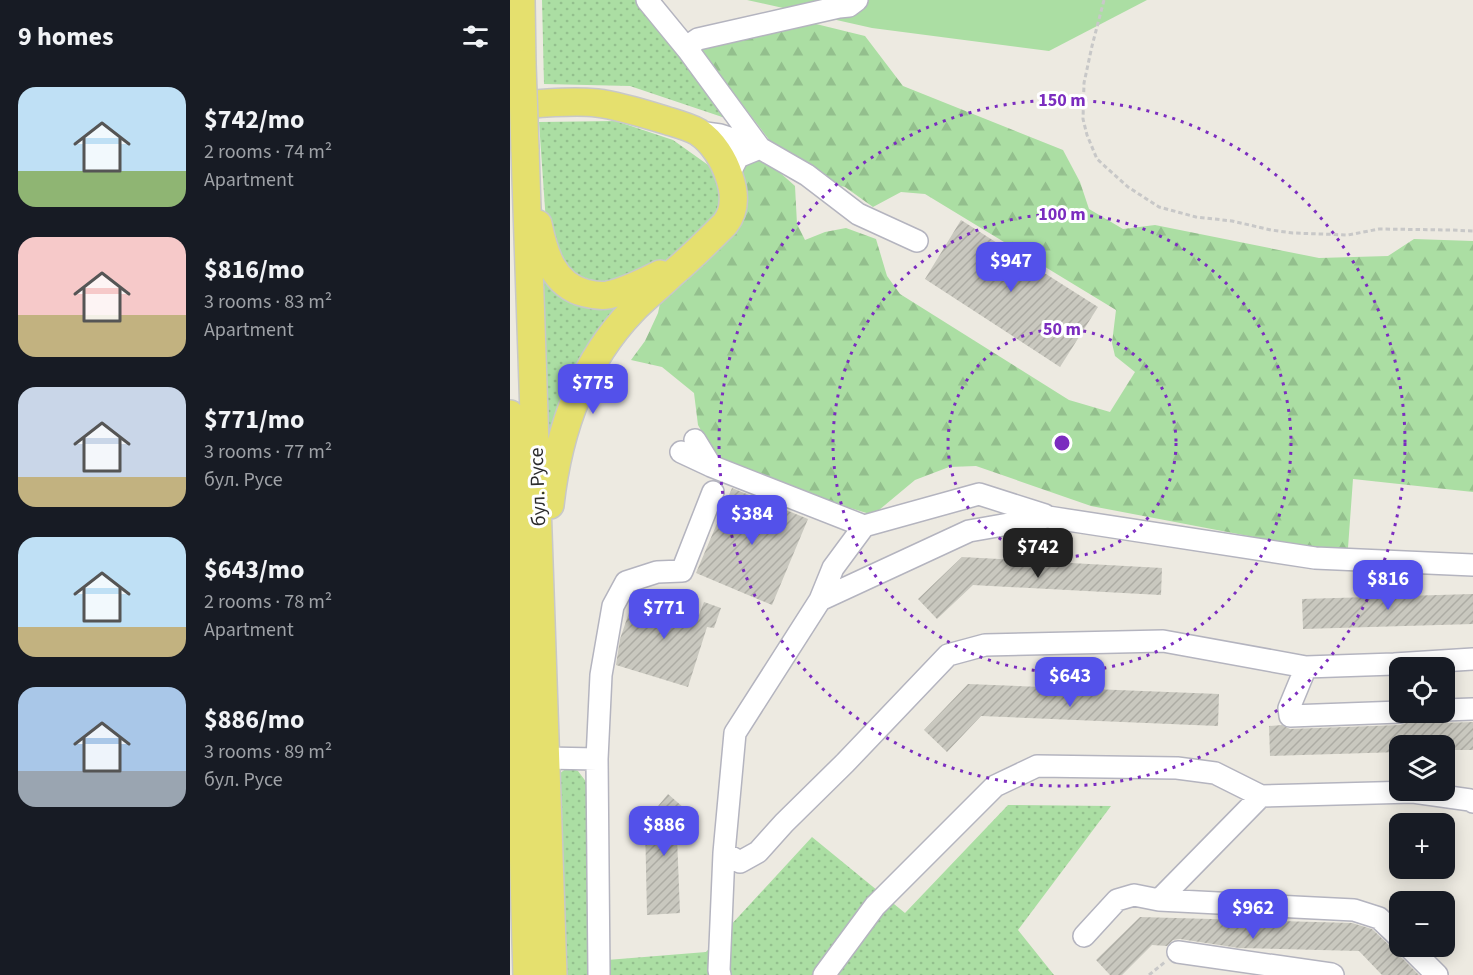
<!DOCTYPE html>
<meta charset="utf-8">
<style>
:root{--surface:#171b24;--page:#242831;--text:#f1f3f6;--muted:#9ea1a6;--accent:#5351ea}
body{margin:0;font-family:"Source Sans 3",sans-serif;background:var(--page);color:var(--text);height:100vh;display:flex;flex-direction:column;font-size:22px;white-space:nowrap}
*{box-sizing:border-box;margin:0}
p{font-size:20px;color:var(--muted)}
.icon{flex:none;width:33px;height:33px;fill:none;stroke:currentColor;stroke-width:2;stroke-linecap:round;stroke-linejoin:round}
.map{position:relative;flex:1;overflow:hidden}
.details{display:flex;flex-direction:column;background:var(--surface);width:510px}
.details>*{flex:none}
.tools{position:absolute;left:879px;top:657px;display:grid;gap:12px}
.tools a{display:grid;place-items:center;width:66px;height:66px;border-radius:12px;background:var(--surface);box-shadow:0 3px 15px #0003;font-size:30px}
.price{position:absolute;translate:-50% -51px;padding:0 14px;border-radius:12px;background:var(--accent);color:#fff;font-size:20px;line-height:39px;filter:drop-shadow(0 2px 3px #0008)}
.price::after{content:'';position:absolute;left:50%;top:36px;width:18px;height:14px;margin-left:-9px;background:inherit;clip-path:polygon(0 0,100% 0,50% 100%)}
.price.active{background:#222;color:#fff}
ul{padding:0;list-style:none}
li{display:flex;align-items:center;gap:18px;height:150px;padding:0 18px}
li span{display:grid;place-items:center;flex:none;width:168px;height:120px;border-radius:18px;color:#555}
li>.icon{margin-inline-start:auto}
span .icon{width:72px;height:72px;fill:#fffc;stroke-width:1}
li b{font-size:26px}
h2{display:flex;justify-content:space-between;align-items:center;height:72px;padding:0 18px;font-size:26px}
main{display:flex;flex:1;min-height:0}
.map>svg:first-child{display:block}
.grass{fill:url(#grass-dots)}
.forest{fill:url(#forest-firs)}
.park{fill:#abdea3}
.building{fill:url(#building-hatch)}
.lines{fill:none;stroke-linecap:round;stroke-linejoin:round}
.minor-casing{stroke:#b4b4bf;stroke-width:24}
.major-casing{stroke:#c8c8c8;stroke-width:30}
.path{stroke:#c8c8c8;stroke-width:3;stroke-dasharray:4.5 3;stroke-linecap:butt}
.minor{stroke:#fff;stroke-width:21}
.major{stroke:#e5e06e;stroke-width:27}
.major-bridge-casing{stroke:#c8c8c8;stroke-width:30;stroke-linecap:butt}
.major-bridge{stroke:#e5e06e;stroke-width:27}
.ring{fill:none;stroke:#7b2cbf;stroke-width:3;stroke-dasharray:3 6}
.labels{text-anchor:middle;stroke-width:6;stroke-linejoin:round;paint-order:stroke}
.street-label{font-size:20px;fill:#2d2d2d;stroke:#fff}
.centre{fill:#7b2cbf;stroke:#fff;stroke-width:3}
.ring-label{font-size:18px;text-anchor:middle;font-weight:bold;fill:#7b2cbf;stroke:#fff;stroke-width:6;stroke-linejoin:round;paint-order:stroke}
</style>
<main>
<section class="details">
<h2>9 homes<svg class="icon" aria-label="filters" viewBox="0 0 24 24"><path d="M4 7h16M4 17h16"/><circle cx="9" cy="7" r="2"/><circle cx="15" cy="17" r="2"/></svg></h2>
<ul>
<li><span style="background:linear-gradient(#bfe0f5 70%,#8fb573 0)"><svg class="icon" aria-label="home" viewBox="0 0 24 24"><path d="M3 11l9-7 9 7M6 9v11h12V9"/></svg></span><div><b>$742/mo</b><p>2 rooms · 74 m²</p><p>Apartment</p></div></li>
<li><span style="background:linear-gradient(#f6c9c9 65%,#c2b280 0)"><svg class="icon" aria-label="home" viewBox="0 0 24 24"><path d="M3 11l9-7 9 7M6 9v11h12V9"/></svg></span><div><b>$816/mo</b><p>3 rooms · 83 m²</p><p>Apartment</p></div></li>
<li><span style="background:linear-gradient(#c9d6e8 75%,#c2b280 0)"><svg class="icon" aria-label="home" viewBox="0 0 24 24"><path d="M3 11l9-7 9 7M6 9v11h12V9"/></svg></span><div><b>$771/mo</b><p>3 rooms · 77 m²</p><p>бул. Русе</p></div></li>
<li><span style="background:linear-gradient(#bfe0f5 75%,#c2b280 0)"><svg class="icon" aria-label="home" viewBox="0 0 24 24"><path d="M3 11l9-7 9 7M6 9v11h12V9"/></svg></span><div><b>$643/mo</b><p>2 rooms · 78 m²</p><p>Apartment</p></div></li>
<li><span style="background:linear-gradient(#a9c7e8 70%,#9aa5b1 0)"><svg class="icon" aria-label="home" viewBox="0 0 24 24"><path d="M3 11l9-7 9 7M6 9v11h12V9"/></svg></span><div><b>$886/mo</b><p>3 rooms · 89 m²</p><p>бул. Русе</p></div></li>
</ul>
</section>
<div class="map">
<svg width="963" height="975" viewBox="0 0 963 975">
<defs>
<pattern id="grass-dots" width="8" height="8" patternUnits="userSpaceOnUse" patternTransform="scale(1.5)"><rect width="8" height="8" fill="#abdea3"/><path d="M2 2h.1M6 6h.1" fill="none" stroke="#93bf8d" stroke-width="1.8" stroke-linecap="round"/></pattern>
<pattern id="forest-firs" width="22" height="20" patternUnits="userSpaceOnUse" patternTransform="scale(1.5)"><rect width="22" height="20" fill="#abdea3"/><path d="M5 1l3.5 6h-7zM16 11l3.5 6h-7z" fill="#93bf8d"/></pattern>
<pattern id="building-hatch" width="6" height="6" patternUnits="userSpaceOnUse" patternTransform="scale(1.5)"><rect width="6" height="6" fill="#c9c8bf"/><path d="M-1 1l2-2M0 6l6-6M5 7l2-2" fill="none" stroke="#adaca4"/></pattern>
</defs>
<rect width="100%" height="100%" fill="#edeae1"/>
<path class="grass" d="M32 0H128L236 125 120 86 34 84Z
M106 121 163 140 201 167 211 186 209 212 170 253 109 286 63 280 37 237 29 122Z
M28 255 37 275 138 288 37 464Z
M58 767 68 771 77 783 83 975H53L48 775Z
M498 805 601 806 508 930 544 975H96L97 960 196 952 302 837 395 913Z"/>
<path class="forest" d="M302 23 355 36 393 86 553 150 570 182 579 209 613 229 645 225 809 258 878 256 904 239 963 241V492L843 479 838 548 806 549 581 506 466 466 439 467 405 480 363 515 285 491 207 458 188 425 184 393 152 367 121 360 135 341 148 313 153 289 234 183 232 168 242 159 258 162 285 186 287 224 295 240 315 232 336 228 366 239 377 276 390 294 559 400 600 412 625 372 605 356 602 343 606 310 415 194 391 192 363 207 335 187 286 175 190 49Z"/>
<path class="park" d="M237 0H637L539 51 362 28Z"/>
<path class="building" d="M451 220 588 307 550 367 415 279Z
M222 488 298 519 262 605 186 573Z
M452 557 652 568 651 595 463 585 427 619 408 599Z
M963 594V624L793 629 792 599Z
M125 595 189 615 194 602 211 608 204 628 197 627 178 687 106 665 110 639Z
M458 684 709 694 708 726 471 716 437 752 414 730Z
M926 719 934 723 963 722V750H934V746H890V752L760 756 759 726 772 725 780 729 890 725 896 723 899 720Z
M158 794 182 815 167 837 170 913 137 915 135 822Z
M630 917 842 923 862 929 881 947 886 950 889 955 909 975H872L849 951 729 948 670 939 663 940 657 946 642 945 612 975H600L586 960Z"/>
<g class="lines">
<defs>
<path id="minor" d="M137 0 178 50 250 148 228 157 219 174
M176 47 188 39 329 7 339 6 347 0
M188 132 210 135 250 148 297 175 348 214 407 241
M185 440 201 466
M171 452 201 466 354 526
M963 565 805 558 538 517 459 531 310 600 225 733 214 853 230 862 248 852 274 823 335 763 438 655 475 645 653 641 796 667 884 664 963 659
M310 600 323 568 354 526 469 494 535 515
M796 667 779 708 780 716 890 712
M934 710 963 709
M35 758 87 759
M649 900 751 796
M574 936 607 900 624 895 649 900 844 910 869 918 890 938
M898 946 927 975
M668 952 821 974 823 975
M89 975 87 759 91 675 103 606 116 582 147 572 172 571 203 492
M210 975 209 970 214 853
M314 975 365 906 485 786 527 766 667 768 705 773 751 796 903 792 960 800 963 802"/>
<path id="major" d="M11 0 12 64
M0 106C28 104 59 100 87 103 111 106 135 114 158 121 168 124 179 127 188 132 203 142 214 160 219 176 225 193 226 210 215 224 198 241 181 258 162 274 149 287 134 298 122 311 71 364 48 433 40 505
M15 149 43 975
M28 224C34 253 43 285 75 293 83 295 91 296 98 295 117 291 134 282 150 274
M0 414 17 975"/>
</defs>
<use href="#minor" class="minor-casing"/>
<use href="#major" class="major-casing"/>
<path class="path" d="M594 0 582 46 574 83 573 119 577 135 587 159 618 187 649 207 686 217 722 221 761 230 783 233 838 235 869 229 941 230 963 231
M639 975 655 962"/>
<use href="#minor" class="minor"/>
<use href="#major" class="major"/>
<defs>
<path id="major-bridge" d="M12 64 15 149"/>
</defs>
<use href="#major-bridge" class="major-bridge-casing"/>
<use href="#major-bridge" class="major-bridge"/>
</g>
<g class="ring">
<circle cx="552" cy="443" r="114"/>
<circle cx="552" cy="443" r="229"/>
<circle cx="552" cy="443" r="343"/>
</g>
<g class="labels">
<g class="street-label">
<text transform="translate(27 487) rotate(-92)" y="7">бул. Русе</text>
</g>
</g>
<circle cx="552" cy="443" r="9" class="centre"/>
<g class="ring-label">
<text x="552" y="106">150 m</text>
<text x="552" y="220">100 m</text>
<text x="552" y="335">50 m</text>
</g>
</svg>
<div class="tools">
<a><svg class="icon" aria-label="locate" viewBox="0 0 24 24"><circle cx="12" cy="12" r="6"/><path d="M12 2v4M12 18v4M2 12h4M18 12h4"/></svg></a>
<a><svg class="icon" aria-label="layers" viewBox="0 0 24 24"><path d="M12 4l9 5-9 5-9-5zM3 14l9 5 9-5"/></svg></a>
<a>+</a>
<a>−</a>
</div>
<b class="price" style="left:501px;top:293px">$947</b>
<b class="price" style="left:83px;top:415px">$775</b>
<b class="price" style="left:242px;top:546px">$384</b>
<b class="price active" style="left:528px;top:579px">$742</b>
<b class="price" style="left:878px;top:611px">$816</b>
<b class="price" style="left:154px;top:640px">$771</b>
<b class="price" style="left:560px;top:708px">$643</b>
<b class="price" style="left:154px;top:857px">$886</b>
<b class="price" style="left:743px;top:940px">$962</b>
</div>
</main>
